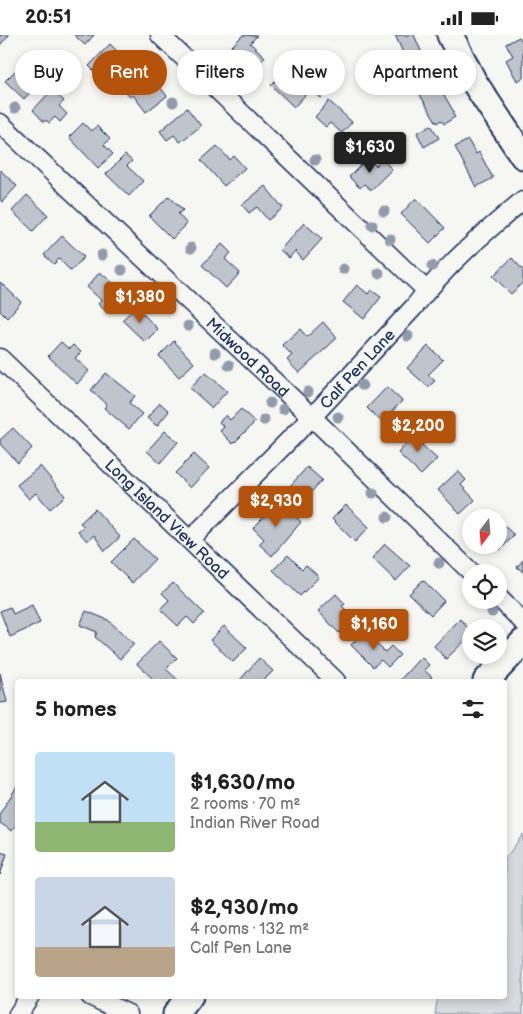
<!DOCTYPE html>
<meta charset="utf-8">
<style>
:root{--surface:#fff;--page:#f6f6f6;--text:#222;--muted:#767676;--accent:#b45309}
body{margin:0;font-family:"Balsamiq Sans",sans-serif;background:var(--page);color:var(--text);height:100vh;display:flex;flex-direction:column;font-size:19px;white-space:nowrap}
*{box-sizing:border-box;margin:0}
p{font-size:16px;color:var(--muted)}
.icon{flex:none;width:28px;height:28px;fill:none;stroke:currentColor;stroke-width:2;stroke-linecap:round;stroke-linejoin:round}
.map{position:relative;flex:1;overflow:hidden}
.side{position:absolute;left:15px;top:644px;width:492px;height:320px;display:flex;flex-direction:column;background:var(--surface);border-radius:5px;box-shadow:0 2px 8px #0003}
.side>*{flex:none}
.hud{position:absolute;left:15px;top:15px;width:494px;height:45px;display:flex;gap:10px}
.needle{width:32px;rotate:196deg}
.buttons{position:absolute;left:462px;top:474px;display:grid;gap:10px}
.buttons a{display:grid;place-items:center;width:45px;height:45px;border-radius:50%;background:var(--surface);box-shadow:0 2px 8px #0003;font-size:25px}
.price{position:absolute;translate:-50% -42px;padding:0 11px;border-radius:5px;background:var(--accent);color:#fff;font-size:16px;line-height:32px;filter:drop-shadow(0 1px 2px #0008)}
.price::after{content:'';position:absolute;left:50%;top:30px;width:15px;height:11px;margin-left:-8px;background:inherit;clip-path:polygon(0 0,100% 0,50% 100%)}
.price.active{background:#222;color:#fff}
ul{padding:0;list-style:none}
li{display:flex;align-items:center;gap:15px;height:125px;padding:0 20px}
li span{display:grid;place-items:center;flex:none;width:140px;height:100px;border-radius:5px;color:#555}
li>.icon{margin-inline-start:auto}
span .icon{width:60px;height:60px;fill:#fffc;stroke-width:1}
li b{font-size:21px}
h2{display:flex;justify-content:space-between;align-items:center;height:60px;padding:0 20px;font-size:21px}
.chip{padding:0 18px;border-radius:22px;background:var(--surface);box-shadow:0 2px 8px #0003;font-size:18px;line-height:45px}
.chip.active{background:var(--accent);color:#fff}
.status{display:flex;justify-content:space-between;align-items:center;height:35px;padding:0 25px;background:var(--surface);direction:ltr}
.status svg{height:14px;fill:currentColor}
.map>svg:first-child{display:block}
.green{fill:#d6d9dd;stroke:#78849e}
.building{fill:#c0c4cd;stroke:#1b2f5e}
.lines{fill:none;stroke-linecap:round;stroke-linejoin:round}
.street-casing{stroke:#1b2f5e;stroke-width:21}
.secondary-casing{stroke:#1b2f5e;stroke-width:29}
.street{stroke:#f6f6f2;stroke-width:18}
.secondary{stroke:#f6f6f2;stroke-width:25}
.tree{fill:#929bae}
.labels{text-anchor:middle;stroke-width:4;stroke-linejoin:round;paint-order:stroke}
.street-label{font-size:16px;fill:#1b2f5e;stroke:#f6f6f2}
</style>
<div class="status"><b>20:51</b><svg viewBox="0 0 49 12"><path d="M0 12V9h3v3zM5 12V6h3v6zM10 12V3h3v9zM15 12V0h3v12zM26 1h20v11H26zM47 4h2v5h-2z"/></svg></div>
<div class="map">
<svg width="523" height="979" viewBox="0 0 523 979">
<rect width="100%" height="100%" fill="#f6f6f2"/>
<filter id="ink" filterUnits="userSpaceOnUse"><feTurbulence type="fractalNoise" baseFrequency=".02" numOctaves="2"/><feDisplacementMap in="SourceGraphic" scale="10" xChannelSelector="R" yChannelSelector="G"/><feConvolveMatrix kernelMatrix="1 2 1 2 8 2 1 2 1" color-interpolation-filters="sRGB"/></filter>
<g filter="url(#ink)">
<path class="green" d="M523 799V979H435L438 961H505V824Z"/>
<path class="building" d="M0 0H9L0 10Z
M74 0H94L85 10Z
M243 0 257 1 250 8 265 22 253 35 228 15Z
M395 0H414L421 16 417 18 422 28 410 33Z
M519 2 523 8V43L517 46 506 25 513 21 506 9Z
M110 9 123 22 102 44 89 31Z
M25 26 35 35 28 42 37 50 24 64 5 46Z
M289 32 300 43 297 46 301 50 299 52 306 59 294 72 271 50Z
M322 32 338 46 321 63 308 51 320 38 318 37Z
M138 39 144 47 151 41 167 61 146 77 133 60 130 62 122 52Z
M438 50 454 77 452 78 455 82 444 89 441 85 437 88 420 60Z
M52 55 64 66 59 71 67 79 60 87 55 82 49 88 46 85 44 87 33 75Z
M329 66 352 87 342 98 330 88 326 92 315 82Z
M187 73 201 91 180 107 174 100 167 105 160 96Z
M83 88 91 96 97 91 110 104 104 110 113 119 98 133 69 102Z
M431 90 439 103 424 112 417 98Z
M468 105 476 119 479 117 493 143 476 152 455 112Z
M217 111 230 125 234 121 245 133 224 151 201 125Z
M125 120 132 126 127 131 143 146 129 161 106 139Z
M368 123 376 131 382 124 392 134 371 155 364 149 360 153 349 142Z
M0 135 17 151 2 167 0 164Z
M265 151 283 173 268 185 257 172 249 178 242 170Z
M27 160 48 180 33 196 12 176Z
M169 161 183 175 178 179 187 189 172 204 149 181Z
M416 163 445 193 430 208 401 179Z
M304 188 322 204 303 225 295 216 289 223 280 215Z
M62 201 84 222 71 236 59 224 54 229 44 220Z
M222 209 231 218 225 224 240 238 226 253 202 230Z
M512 223 523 235V247L511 259 493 241Z
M100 237 123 257 106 276 98 269 101 265 87 252Z
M0 247 21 267 7 283 0 276Z
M357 250 368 259 371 255 381 262 364 284 343 267Z
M136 272 158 294 145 307 122 285Z
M323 287 337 303 299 338 287 325 292 320 282 310 300 294 307 302Z
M174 306 194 328 179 342 159 321Z
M61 307 69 314 73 310 81 317 75 323 89 336 77 349 48 321Z
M428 311 443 325 428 340 435 346 428 352 407 333Z
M205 337 227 356 212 373 190 353Z
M106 338 135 361 129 368 142 379 129 394 104 373 107 369 91 355Z
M387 352 402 366 382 387 367 373Z
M160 368 169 376 157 391 147 383Z
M241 374 255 387 233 409 220 396 224 392 219 387 226 380 230 385Z
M13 393 32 413 18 428 0 409V405Z
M419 394 428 403 422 410 437 424 421 440 398 418Z
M165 396 178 407 160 428 147 416Z
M194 419 209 433 190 453 175 438Z
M40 431 65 461 50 474 36 458 29 464 17 450Z
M307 432 322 445 306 463 291 450Z
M458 436 466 445 461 450 475 465 460 479 438 455Z
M280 466 301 487 272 521 259 509 264 504 253 493Z
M346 470 369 492 355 507 332 484Z
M95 474 120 502 105 516 94 500 87 506 78 496 84 491 80 488Z
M499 486 514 500 500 515 495 510H499Z
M134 504 155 524 132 548 111 527Z
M385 509 410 531 396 546 372 523Z
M288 520 302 534 306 530 319 542 300 561 273 535Z
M523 525V537L517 532Z
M423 545 444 566 431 580 409 559Z
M173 548 204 578 194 589 187 582 178 591 160 574 169 565 162 558Z
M336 559 345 569 342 571 354 583 339 598 318 576Z
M32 570 40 588 10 602 0 576 10 572 13 579Z
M86 576 108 585 134 609 120 624 95 602 97 597 80 590Z
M460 584 471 596V600L446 624 434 611Z
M224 591 247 613 233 627 210 605Z
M364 597 385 617 391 611 400 620 388 632 381 625 373 632 351 610Z
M159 606 177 623 166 634 179 646H150L153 644 137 629Z
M421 622 429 630 424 635 432 642 427 646H399Z
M259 623 273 636 263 646H241L240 645Z
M0 638 7 667 0 668Z
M18 750V787L12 796 0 788V778Z
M0 817 7 819 0 840Z"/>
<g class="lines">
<defs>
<g id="street">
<path d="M160 0 427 256"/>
<path id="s1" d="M0 88 312 382 472 538"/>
<path id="s2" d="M0 323 336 646"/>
<path id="s3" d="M191 504 312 382 414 272C445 231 484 198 523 165"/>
<path d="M499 563 523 587"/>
<path d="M90 961 128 979"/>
<path d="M18 979 30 961"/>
</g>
<path id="secondary" d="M450 0 474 47 523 121
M486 646 523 607
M176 979 190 961"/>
</defs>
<use href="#street" class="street-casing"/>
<use href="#secondary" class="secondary-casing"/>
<use href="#street" class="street"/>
<use href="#secondary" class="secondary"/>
</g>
<g class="tree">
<circle cx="173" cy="67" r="5.5"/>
<circle cx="15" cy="73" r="5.5"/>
<circle cx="315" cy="125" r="5.5"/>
<circle cx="384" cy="176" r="5.5"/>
<circle cx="372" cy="190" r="5.5"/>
<circle cx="390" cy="204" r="5.5"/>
<circle cx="191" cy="213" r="5.5"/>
<circle cx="102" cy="220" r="5.5"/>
<circle cx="432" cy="231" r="5.5"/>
<circle cx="343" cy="234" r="5.5"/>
<circle cx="122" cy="235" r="5.5"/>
<circle cx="379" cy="238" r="5.5"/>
<circle cx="188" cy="291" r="5.5"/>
<circle cx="408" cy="301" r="5.5"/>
<circle cx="215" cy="318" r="5.5"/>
<circle cx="229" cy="330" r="5.5"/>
<circle cx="362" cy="350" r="5.5"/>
<circle cx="308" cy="357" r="5.5"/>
<circle cx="270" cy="368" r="5.5"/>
<circle cx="283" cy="374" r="5.5"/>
<circle cx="338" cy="382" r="5.5"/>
<circle cx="264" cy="385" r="5.5"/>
<circle cx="373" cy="458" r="5.5"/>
<circle cx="387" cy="482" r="5.5"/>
<circle cx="439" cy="528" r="5.5"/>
<circle cx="492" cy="577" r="5.5"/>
</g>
</g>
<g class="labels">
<g class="street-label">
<text dy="6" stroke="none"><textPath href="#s1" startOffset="341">Midwood Road</textPath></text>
<text dy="6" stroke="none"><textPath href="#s3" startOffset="238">Calf Pen Lane</textPath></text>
<text dy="6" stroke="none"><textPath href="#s2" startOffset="232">Long Island View Road</textPath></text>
</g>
</g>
</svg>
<div class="buttons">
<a><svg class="needle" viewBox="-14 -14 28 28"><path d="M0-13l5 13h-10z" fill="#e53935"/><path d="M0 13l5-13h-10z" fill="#767676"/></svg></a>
<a><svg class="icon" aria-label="locate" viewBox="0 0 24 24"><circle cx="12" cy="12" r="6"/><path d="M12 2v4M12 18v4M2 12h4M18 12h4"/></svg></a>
<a><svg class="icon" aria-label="layers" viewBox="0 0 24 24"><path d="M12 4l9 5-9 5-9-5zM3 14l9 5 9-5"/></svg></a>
</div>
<b class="price active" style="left:370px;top:139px">$1,630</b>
<b class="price" style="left:140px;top:289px">$1,380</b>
<b class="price" style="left:418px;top:418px">$2,200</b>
<b class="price" style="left:276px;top:493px">$2,930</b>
<b class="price" style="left:374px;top:616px">$1,160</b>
<div class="hud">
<a class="chip">Buy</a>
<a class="chip active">Rent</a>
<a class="chip">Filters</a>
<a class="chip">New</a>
<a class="chip">Apartment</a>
</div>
<section class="side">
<h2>5 homes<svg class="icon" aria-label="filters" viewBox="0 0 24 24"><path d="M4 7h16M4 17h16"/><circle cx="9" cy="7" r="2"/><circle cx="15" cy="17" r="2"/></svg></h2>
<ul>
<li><span style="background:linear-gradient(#bfe0f5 70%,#8fb573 0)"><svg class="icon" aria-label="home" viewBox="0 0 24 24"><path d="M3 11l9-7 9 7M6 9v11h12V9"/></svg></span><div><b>$1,630/mo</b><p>2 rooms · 70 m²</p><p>Indian River Road</p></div></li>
<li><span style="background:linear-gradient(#c9d6e8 70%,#b9a48a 0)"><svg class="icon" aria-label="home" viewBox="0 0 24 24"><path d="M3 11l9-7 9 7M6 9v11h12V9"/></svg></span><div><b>$2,930/mo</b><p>4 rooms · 132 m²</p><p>Calf Pen Lane</p></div></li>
</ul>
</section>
</div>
